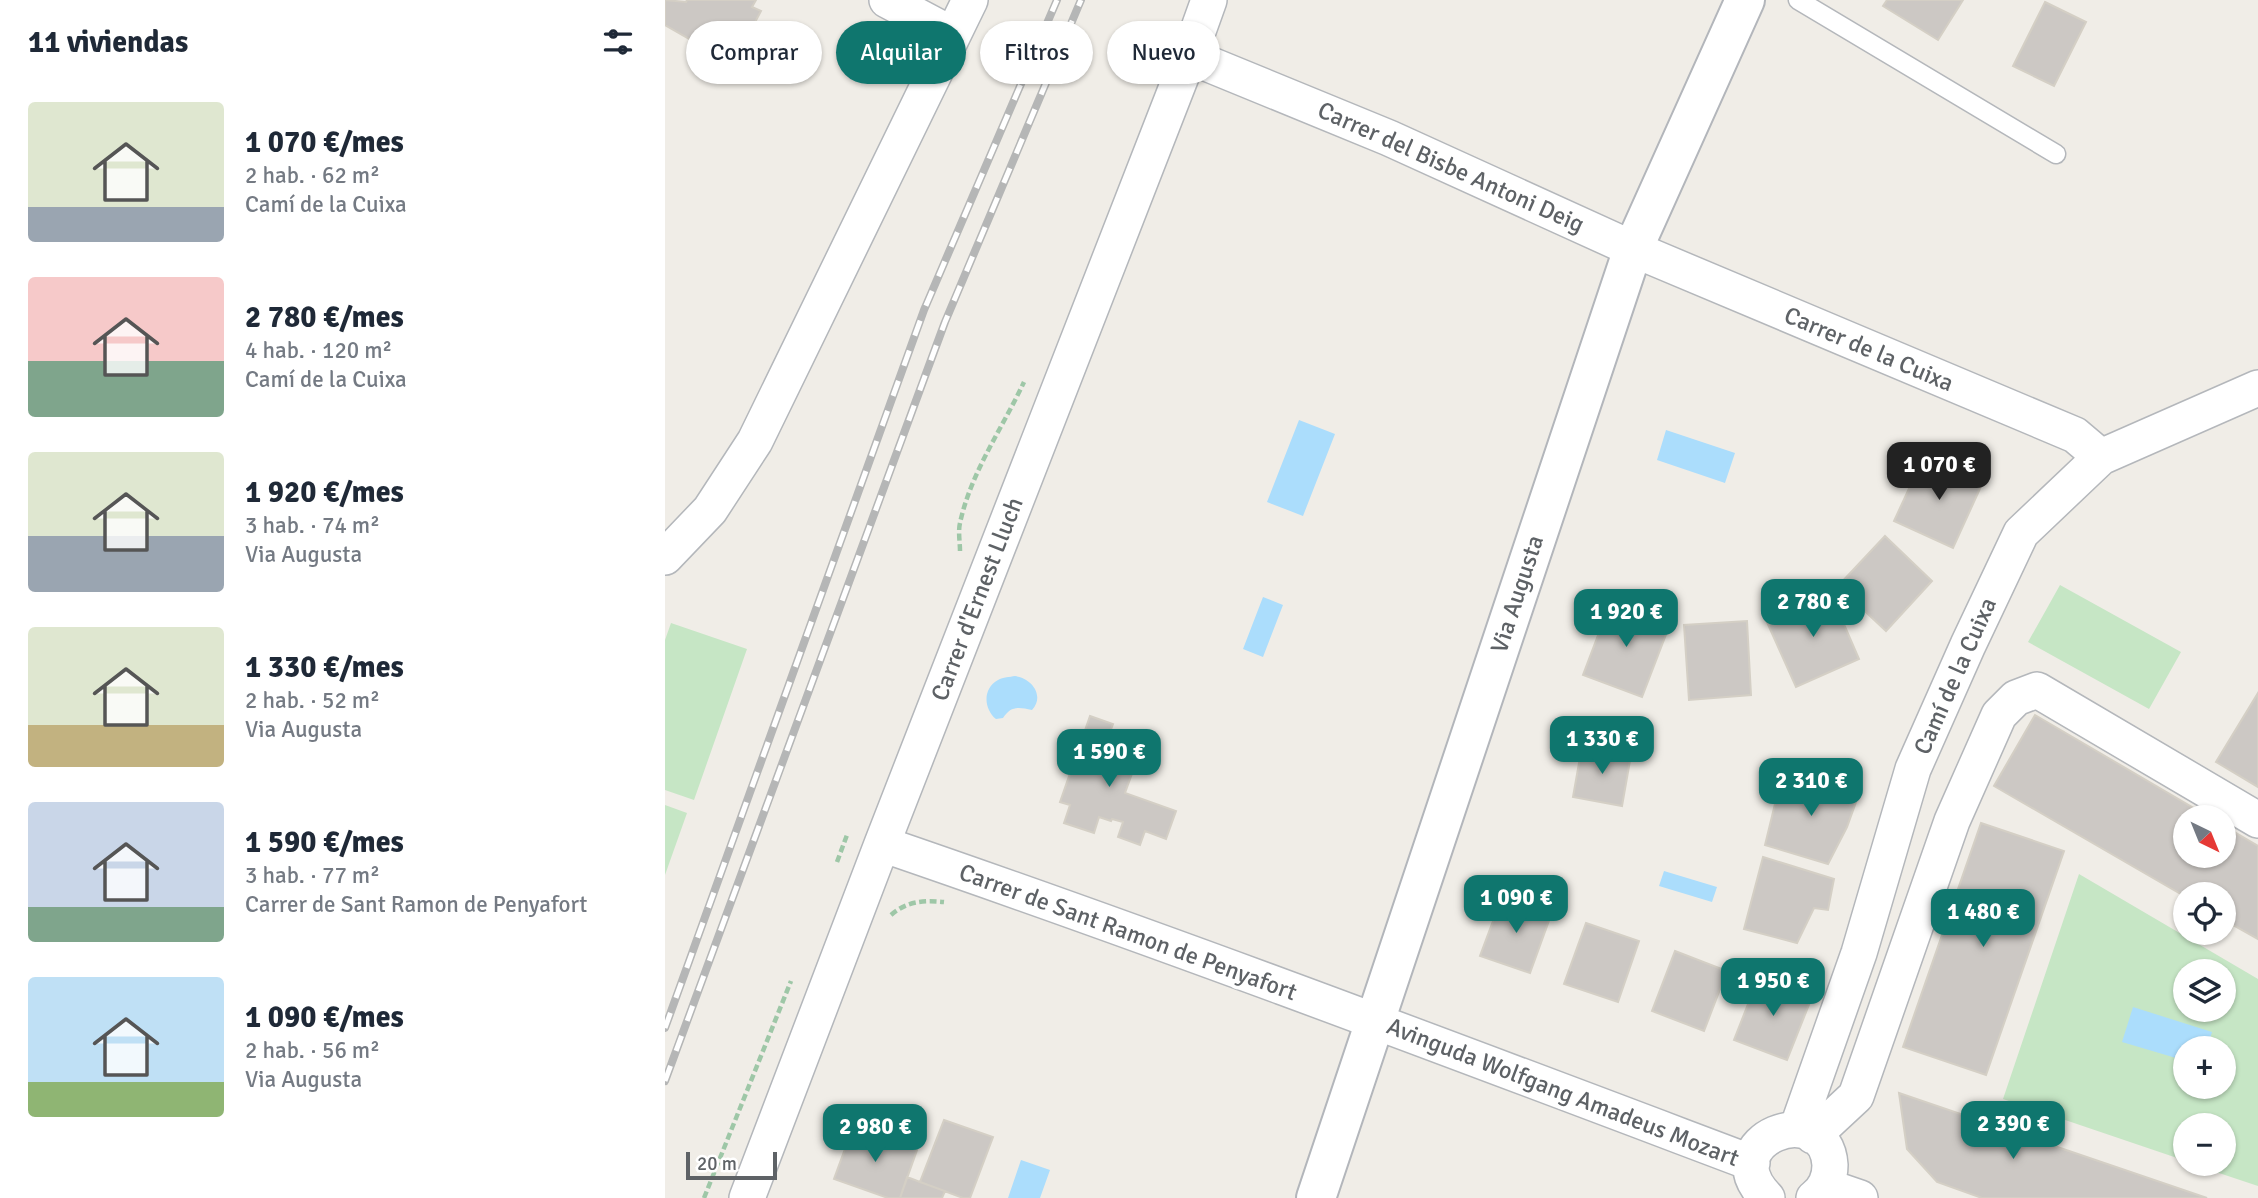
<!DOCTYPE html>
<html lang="es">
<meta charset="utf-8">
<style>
:root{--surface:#fff;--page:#f2f2f3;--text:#1f2937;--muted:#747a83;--accent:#0f766e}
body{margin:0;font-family:Signika,sans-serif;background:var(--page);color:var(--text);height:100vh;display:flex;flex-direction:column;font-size:26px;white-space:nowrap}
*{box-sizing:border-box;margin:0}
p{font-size:23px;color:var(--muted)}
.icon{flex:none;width:38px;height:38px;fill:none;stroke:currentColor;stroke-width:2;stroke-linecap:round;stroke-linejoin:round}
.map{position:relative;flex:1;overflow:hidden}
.panel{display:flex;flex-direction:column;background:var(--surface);width:665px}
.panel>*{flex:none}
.top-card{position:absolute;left:21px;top:21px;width:665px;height:63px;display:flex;gap:14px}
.needle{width:46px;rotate:137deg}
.fabs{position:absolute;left:1508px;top:805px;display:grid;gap:14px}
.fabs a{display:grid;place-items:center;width:63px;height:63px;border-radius:50%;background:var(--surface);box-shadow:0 2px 5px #0004;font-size:35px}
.scale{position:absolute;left:21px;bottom:18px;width:91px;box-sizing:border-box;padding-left:7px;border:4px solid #5e6266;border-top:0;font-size:19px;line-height:24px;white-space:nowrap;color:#5e6266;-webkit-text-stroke:5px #fff;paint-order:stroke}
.price{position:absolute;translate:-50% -60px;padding:0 16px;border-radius:14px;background:var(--accent);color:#fff;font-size:23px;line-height:46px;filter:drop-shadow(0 2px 4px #0008)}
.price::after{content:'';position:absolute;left:50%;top:42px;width:21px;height:16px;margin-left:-10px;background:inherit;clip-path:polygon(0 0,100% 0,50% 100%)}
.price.active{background:#222;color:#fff}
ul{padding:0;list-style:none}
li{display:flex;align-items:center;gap:21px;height:175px;padding:0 28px}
li span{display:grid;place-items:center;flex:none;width:196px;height:140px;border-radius:7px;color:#555}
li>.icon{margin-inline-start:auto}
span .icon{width:84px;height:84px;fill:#fffc;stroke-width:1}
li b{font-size:30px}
h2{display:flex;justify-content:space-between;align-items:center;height:84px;padding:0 28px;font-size:30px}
.chip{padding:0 24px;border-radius:32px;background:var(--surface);box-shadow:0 2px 5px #0004;font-size:24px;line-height:63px}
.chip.active{background:var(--accent);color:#fff}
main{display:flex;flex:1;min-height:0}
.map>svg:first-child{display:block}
.green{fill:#c6e6c5;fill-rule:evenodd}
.water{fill:#abddfc}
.building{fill:#ccc8c4;stroke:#d4cfc5;stroke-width:2}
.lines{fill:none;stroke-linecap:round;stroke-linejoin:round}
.lane-casing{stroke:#b4b7bb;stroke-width:21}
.street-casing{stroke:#b4b7bb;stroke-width:38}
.secondary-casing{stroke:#b3b6bb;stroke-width:42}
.path{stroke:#9ec7a7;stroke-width:4.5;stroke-dasharray:7 3.5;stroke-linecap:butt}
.lane{stroke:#fff;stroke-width:18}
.street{stroke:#fff;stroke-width:35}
.secondary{stroke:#fff;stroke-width:38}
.rail-casing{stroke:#b5b6b6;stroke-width:8}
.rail{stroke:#fff;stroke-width:5;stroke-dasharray:16;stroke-linecap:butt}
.labels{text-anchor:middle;stroke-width:7;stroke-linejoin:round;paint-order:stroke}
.street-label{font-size:24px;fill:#5e6266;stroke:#fff}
</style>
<main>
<section class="panel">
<h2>11 viviendas<svg class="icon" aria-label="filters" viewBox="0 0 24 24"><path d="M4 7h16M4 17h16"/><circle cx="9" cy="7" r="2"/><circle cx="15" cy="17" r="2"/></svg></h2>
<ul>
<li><span style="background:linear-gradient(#dfe7d0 75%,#9aa5b1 0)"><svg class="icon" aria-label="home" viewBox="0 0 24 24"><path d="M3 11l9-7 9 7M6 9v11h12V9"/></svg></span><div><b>1 070 €/mes</b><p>2 hab. · 62 m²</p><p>Camí de la Cuixa</p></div></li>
<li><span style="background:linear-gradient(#f6c9c9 60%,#7fa58c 0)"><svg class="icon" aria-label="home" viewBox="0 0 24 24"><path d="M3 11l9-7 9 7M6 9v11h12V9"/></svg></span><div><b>2 780 €/mes</b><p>4 hab. · 120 m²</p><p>Camí de la Cuixa</p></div></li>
<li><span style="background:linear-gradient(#dfe7d0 60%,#9aa5b1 0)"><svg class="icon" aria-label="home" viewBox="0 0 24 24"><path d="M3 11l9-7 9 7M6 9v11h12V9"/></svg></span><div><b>1 920 €/mes</b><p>3 hab. · 74 m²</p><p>Via Augusta</p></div></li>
<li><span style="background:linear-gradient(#dfe7d0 70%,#c2b280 0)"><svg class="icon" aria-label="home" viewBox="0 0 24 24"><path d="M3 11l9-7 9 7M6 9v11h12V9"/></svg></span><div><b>1 330 €/mes</b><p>2 hab. · 52 m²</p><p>Via Augusta</p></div></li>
<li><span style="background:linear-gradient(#c9d6e8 75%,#7fa58c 0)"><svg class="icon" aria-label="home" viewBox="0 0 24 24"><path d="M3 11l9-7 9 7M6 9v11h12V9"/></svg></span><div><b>1 590 €/mes</b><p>3 hab. · 77 m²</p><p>Carrer de Sant Ramon de Penyafort</p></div></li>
<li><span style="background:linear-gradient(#bfe0f5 75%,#8fb573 0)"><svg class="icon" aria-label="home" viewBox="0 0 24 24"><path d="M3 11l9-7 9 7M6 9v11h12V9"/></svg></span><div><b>1 090 €/mes</b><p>2 hab. · 56 m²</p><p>Via Augusta</p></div></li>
</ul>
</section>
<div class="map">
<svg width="1593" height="1198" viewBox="0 0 1593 1198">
<rect width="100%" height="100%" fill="#f0ede7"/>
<path class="green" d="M1395 585 1516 652 1484 709 1363 642Z
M6 623 82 649 29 800 0 790V640Z
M0 805 22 813 0 875Z
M1414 874 1593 979V1186L1527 1164H1559V1125H1521V1161L1338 1099ZM1521 971H1559V1010H1521ZM1521 1048H1559V1087H1521Z"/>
<path class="water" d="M634 420 670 434 638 516 602 502Z
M1001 430 1070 453 1060 483 992 460Z
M598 597 618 605 598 657 578 649Z
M350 676C367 678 380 696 367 710 353 707 346 706 338 718L331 719C319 709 317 689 333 680 338 677 345 677 350 676Z
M999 871 1052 887 1047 902 994 886Z
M1468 1007 1547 1032 1542 1048H1521V1061L1457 1042Z
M356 1160 385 1170 375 1198H343Z"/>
<path class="building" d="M0 0 21 2 22 0H91L87 7 96 11 68 64 0 25Z
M1222 0H1298L1273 40 1218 6Z
M1380 2 1421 22 1389 86 1348 66Z
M1259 456 1318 482 1288 548 1229 521Z
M1220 536 1267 581 1221 631 1173 586Z
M1165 592 1194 659 1131 687 1101 620Z
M946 601 1005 624 977 697 918 675Z
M1082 621 1086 695 1024 700 1019 625Z
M1593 693V787L1551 762Z
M1370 715 1544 817H1521V856H1559V826L1593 846V939L1559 920V894H1521V897L1329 786Z
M425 716 448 724 442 740 467 748 461 765 469 768 460 793 511 811 501 839 480 831 475 845 453 837 458 822 447 819 446 821 434 817 429 833 399 823 405 805 395 802Z
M917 746 966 755 957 806 908 797Z
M1116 779 1196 788 1182 827 1163 864 1100 845Z
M1316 823 1399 851 1321 1075 1238 1047Z
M1098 857 1169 879 1163 910 1149 908 1132 943 1079 929Z
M837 897 886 915 865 973 815 956Z
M921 923 974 941 953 1002 899 984Z
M1010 951 1062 971 1039 1031 987 1011Z
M1094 976 1147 997 1122 1060 1069 1040Z
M1234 1093 1542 1198H1317L1272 1182 1242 1149Z
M279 1120 328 1137 305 1198H298L255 1182Z
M188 1127 252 1150 235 1198H223L169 1179Z
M242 1177 255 1182 280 1191 277 1198H235Z"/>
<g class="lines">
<defs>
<path id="lane" d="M1133 0 1391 154"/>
<path id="street" d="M222 0 288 35
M524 56 724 138 968 249 1410 435 1436 457
M0 557 45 510 90 441 305 0
M217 844C509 944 798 1054 1087 1163
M1132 1129 1194 953 1248 769 1303 645 1356 533 1436 457 1593 388
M1148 1136 1191 1096 1287 821 1334 715 1351 698 1372 690 1593 820
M1160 1186 1195 1198
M82 1198 217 844 524 56 544 0
M1102 1198C1044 1140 1161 1096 1165 1165 1165 1178 1160 1190 1149 1198"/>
<path id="secondary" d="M651 1198 968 249 1080 0"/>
</defs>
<use href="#lane" class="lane-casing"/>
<use href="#street" class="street-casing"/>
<use href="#secondary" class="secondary-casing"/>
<path class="path" d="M295 551C295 542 293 532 295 523 306 472 337 429 359 382
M172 862 182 835
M226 915C242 901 259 900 279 902
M39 1198 126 981"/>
<use href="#lane" class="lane"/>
<use href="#street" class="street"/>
<use href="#secondary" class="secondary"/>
<defs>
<path id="rail" d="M0 1028 259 310 392 0
M0 1081 280 322 416 0"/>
</defs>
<use href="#rail" class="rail-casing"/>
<use href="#rail" class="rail"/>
</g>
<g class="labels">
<g class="street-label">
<text transform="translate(786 167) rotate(24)" y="8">Carrer del Bisbe Antoni Deig</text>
<text transform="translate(1204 349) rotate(23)" y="8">Carrer de la Cuixa</text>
<text transform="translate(852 594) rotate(-72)" y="8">Via Augusta</text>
<text transform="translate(312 599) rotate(-69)" y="8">Carrer d'Ernest Lluch</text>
<text transform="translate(1290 676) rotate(-66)" y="8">Camí de la Cuixa</text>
<text transform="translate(463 932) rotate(20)" y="8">Carrer de Sant Ramon de Penyafort</text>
<text transform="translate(898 1092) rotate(21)" y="8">Avinguda Wolfgang Amadeus Mozart</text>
</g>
</g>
</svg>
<div class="fabs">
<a><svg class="needle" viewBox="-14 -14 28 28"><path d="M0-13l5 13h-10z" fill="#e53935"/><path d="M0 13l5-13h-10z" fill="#747a83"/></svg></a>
<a><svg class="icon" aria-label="locate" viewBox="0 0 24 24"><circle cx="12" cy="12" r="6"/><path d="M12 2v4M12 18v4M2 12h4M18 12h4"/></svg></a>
<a><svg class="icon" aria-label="layers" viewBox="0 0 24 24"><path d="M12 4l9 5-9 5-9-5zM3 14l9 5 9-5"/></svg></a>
<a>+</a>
<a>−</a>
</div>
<div class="scale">20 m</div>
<b class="price active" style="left:1274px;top:502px">1 070 €</b>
<b class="price" style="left:1148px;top:639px">2 780 €</b>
<b class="price" style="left:961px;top:649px">1 920 €</b>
<b class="price" style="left:937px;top:776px">1 330 €</b>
<b class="price" style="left:444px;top:789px">1 590 €</b>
<b class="price" style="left:1146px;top:818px">2 310 €</b>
<b class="price" style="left:851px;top:935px">1 090 €</b>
<b class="price" style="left:1318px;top:949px">1 480 €</b>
<b class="price" style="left:1108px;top:1018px">1 950 €</b>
<b class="price" style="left:1348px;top:1161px">2 390 €</b>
<b class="price" style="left:210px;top:1164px">2 980 €</b>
<div class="top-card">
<a class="chip">Comprar</a>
<a class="chip active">Alquilar</a>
<a class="chip">Filtros</a>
<a class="chip">Nuevo</a>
</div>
</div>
</main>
